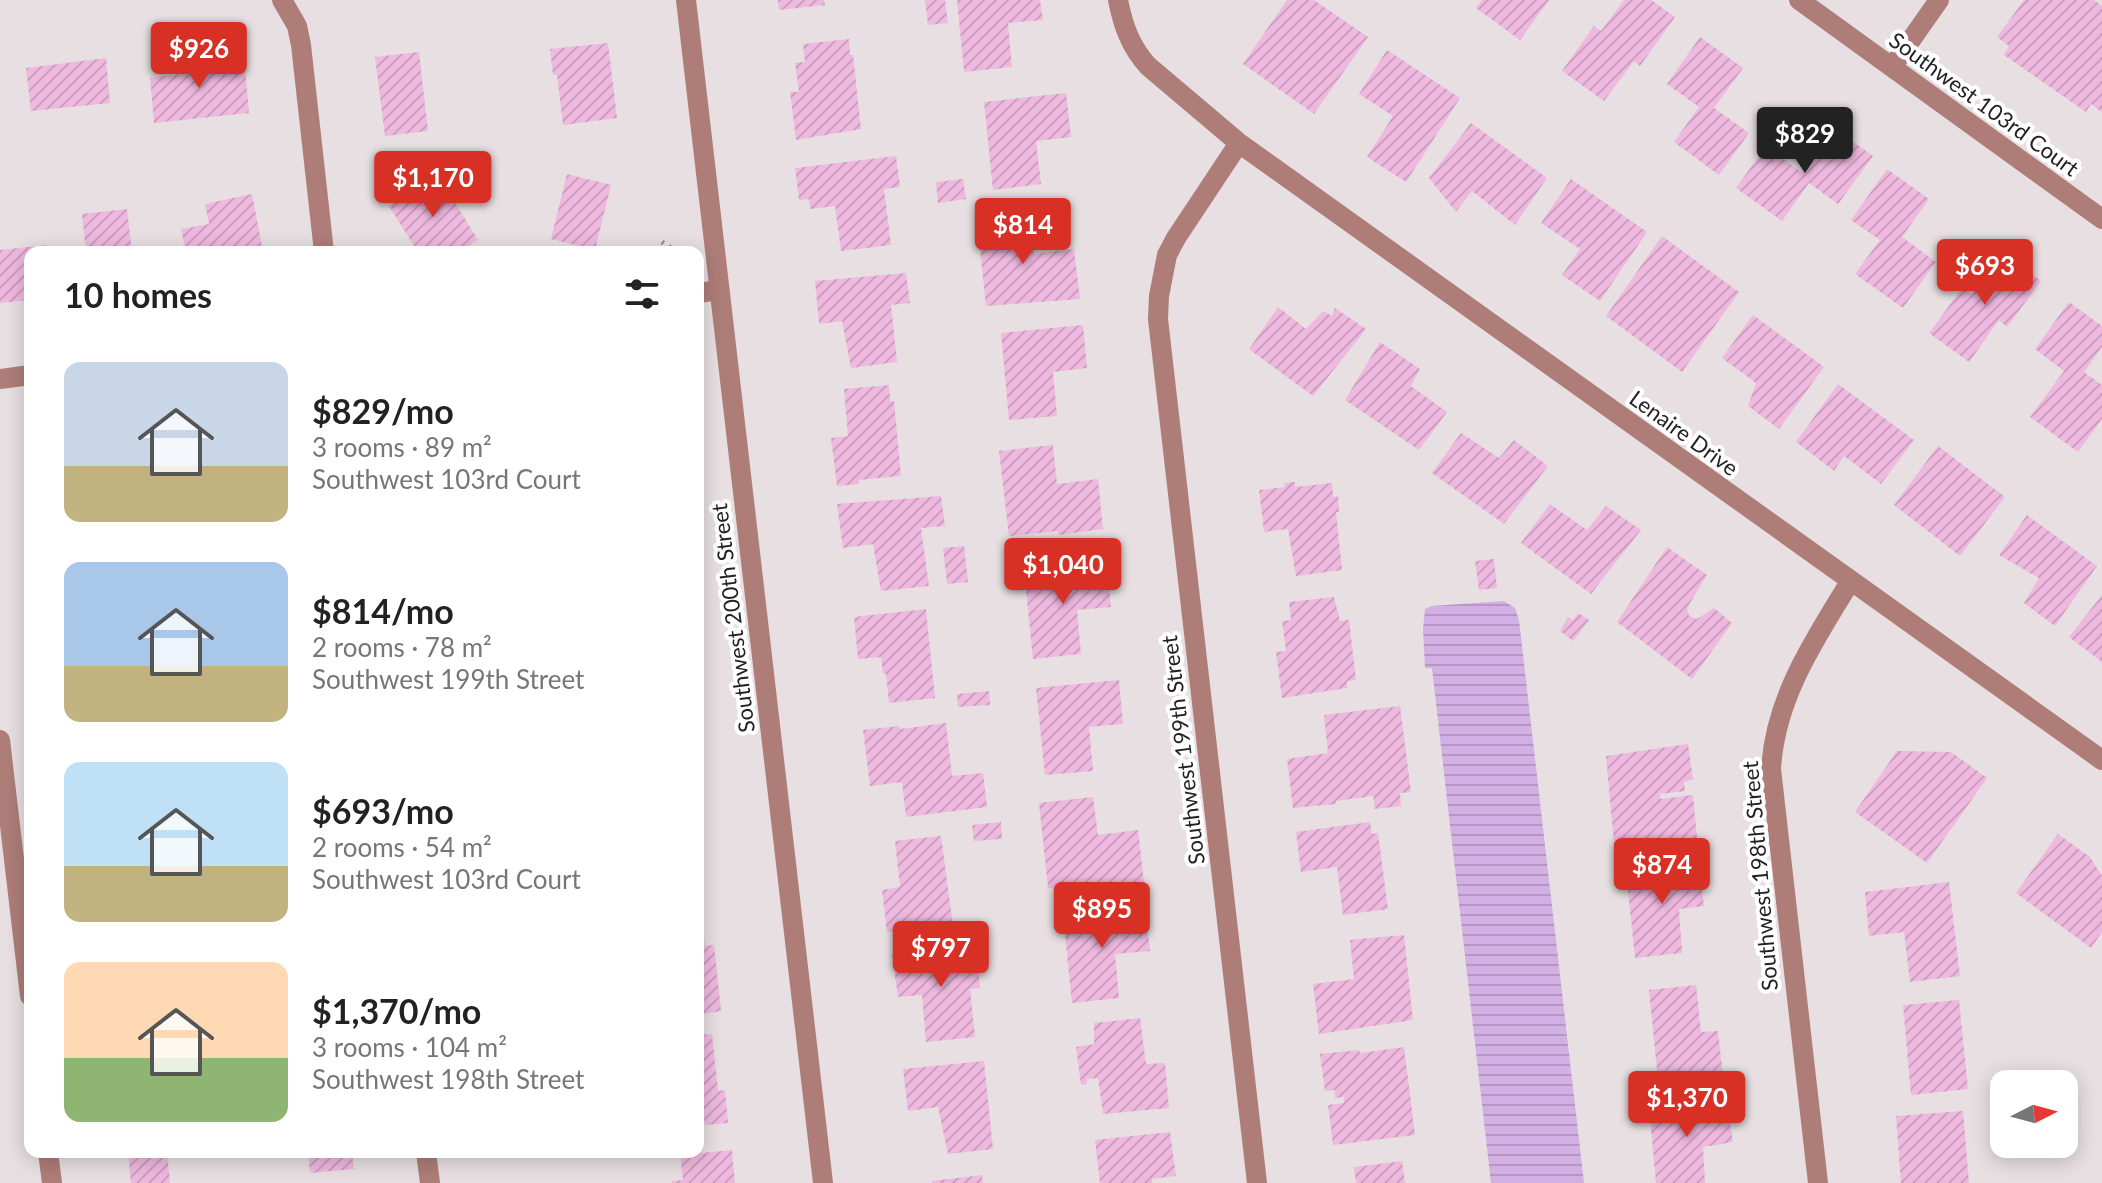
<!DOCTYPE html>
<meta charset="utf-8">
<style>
:root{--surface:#fff;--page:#f2f2f2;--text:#222;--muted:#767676;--accent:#d93025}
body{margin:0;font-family:Lato,sans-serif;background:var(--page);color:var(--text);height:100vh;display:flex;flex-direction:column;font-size:30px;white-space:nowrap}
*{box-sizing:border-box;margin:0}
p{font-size:26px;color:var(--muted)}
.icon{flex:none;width:44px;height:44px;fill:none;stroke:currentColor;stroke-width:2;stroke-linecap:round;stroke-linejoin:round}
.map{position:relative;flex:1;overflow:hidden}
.panel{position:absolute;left:24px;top:246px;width:680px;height:912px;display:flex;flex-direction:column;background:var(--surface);border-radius:16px;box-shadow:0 4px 20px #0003}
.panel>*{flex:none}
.needle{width:52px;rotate:84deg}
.buttons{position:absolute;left:1990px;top:1070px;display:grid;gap:16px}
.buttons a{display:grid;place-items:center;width:88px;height:88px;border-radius:16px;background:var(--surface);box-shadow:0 4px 20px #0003;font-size:40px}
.price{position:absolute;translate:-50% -68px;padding:0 18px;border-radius:8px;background:var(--accent);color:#fff;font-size:26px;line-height:52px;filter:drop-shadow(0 2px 4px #0008)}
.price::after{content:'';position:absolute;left:50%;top:48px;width:24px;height:18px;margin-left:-12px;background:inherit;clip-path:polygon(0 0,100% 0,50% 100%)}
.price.current{background:#222;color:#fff}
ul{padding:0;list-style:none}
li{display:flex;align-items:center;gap:24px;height:200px;padding:0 40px}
li span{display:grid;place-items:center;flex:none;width:224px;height:160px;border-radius:16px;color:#555}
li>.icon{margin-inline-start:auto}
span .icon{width:96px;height:96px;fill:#fffc;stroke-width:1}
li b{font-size:34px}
h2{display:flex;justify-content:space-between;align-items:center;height:96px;padding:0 40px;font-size:34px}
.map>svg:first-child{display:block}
.water{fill:url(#water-rules)}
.building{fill:url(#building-hatch)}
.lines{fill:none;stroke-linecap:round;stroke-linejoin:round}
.path{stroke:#908a8c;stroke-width:5;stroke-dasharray:2 6;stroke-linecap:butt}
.minor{stroke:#ae7d78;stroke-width:20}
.labels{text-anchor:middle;stroke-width:8;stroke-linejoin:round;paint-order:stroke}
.street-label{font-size:22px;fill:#242122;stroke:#fff}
</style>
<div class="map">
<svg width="2102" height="1183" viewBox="0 0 2102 1183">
<defs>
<pattern id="water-rules" width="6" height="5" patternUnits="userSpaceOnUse" patternTransform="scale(2)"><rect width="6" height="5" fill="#d2b0e3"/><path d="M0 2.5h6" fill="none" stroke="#b497c2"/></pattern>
<pattern id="building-hatch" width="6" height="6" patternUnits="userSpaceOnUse" patternTransform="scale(2)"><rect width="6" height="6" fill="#efb9df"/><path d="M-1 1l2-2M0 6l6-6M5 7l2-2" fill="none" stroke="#cd9fbf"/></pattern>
</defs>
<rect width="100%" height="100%" fill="#e7dfe1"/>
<path class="water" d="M1504 601 1515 608 1519 620 1584 1183H1491L1432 668H1425L1423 629 1425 609 1432 606Z"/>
<path class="building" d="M778 0H824L825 5 779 10Z
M925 0H945L948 23 928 25Z
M957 0H1040L1043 20 1008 23 1012 67 964 72Z
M1287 0H1314L1368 37 1314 114 1243 64Z
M1482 0H1549L1520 40 1476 8Z
M1624 0H1651L1675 17 1640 66 1634 61 1604 101 1562 71 1594 26 1601 31Z
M2024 0H2094L2102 6V112L2091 104 2086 112 2004 55 2009 46 1997 37Z
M1700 37 1743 68 1714 108 1749 133 1719 175 1674 142 1699 107 1667 84Z
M849 39 850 55H853L861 129 796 140 790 92H799L795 63 805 62 803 44Z
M608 43 617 118 563 125 557 75H553L550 49Z
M214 48 216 70 245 68 249 113 154 123 150 78 183 74 180 51Z
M1387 50 1460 98 1406 182 1367 157 1393 116 1359 94Z
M419 52 428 131 385 136 375 57Z
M106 58 110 103 31 111 26 68Z
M1066 93 1071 137 1036 141 1041 184 993 190 984 102Z
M1471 123 1547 178 1515 225 1472 191 1456 212 1429 178Z
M1833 127 1873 156 1838 204 1809 183 1782 221 1736 188 1766 146 1801 172Z
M896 156 900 187 884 189 891 245 841 251 835 206 810 209 809 199 799 200 795 168Z
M1887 169 1929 199 1902 237 1936 262 1903 308 1855 274 1880 240 1851 220Z
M567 174 611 185 595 250 551 239Z
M438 175 478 240 459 252H418L389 206Z
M963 179 966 199 938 203 936 182Z
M1571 179 1647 232 1600 301 1562 275 1580 249 1541 223Z
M252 194 263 252H186L181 229 209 224 205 204Z
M127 209 132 252H86L82 214Z
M1030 215 1034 254 1074 249 1080 299 986 306 977 221Z
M1662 236 1739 292 1682 372 1606 316Z
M46 245V252H30V300L0 303V250Z
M2001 253 2041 281 2007 327 1999 320 1969 362 1929 333 1963 287 1972 294Z
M906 273 910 303 891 305 897 362 851 368 842 321 819 324 815 281Z
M2069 302 2102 326V347L2084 372 2102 385V419L2078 452 2030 417 2064 371 2035 349Z
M1278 307 1306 329 1323 311 1332 316 1335 308 1366 329 1313 396 1249 349Z
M1753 315 1824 367 1779 429 1748 406 1756 383 1722 358Z
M1083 325 1087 368 1053 372 1057 416 1009 420 1001 333Z
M1380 342 1420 369 1411 386 1447 412 1419 450 1345 400Z
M1838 384 1914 440 1881 484 1844 456 1834 471 1796 442Z
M889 385 890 401H894L901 476 859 480V484L837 486 831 438 848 436 844 389Z
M1461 433 1499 458 1514 440 1548 466 1504 524 1432 473Z
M1053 445 1057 484 1098 479 1103 529 1059 535 1058 531 1009 536 999 451Z
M1938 446 2005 497 1960 556 1894 505Z
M1295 482V487L1332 483 1333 497 1338 496 1339 512H1336L1342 570 1296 576 1288 529 1264 532 1259 490 1285 487 1284 483Z
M941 496 945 526 921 528 929 586 881 591 873 544 843 548 837 504Z
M1550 504 1587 530 1606 506 1641 530 1591 594 1521 543Z
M2027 515 2097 566 2055 626 2024 603 2039 578 1999 555Z
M964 546 968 582 947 584 943 548Z
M1667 547 1707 575 1687 608 1689 616 1697 619 1714 608 1732 623 1692 679 1617 622Z
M1494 559 1497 588 1479 590 1475 561Z
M1106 563 1111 607 1077 610 1081 654 1033 659 1024 571Z
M2102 595V662L2069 637Z
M1334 597 1340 621 1349 620 1356 680 1347 681V688L1282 698 1276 652 1286 651 1282 621 1291 620 1289 602Z
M926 609 935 698 889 703 886 674H883L881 657 858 659 854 617Z
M1578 613 1589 620 1573 641 1560 631 1568 617 1573 620Z
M1119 680 1123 724 1089 727 1093 771 1045 775 1036 688Z
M989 691 990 705 958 707 957 694Z
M1400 706 1411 792 1400 793 1401 806 1375 809 1373 796 1336 801V804L1293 808 1287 759 1328 753 1324 715Z
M946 723 952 776 983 773 987 807 906 817 902 782 870 786 863 730 899 726 900 729Z
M1688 744 1693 779 1684 782 1685 791 1660 794V799L1693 795 1697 838 1614 844 1606 756Z
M1897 751 1951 752 1987 778 1927 863 1855 812Z
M1093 797 1098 835 1138 830 1144 882 1048 888 1039 803Z
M1001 822 1002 839 974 841 972 825Z
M1370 822 1372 834 1378 833 1388 909 1343 915 1337 867 1301 872 1296 832Z
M2058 834 2090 857 2102 876V932L2091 948 2016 893Z
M941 836 953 926 887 932 882 890 900 887 895 841Z
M1699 862 1704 906 1679 909 1682 953 1635 958 1626 871Z
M1949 882 1960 976 1910 982 1904 932 1869 936 1865 892Z
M1145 907 1150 951 1115 954 1119 998 1072 1003 1063 915Z
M702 920 705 946 714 945 721 1011 698 1015V921Z
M1404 935 1413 1020 1319 1034 1313 984 1354 979 1350 940Z
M976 947 980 988 970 989 975 1037 926 1042 922 995 898 997 892 955Z
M1696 985 1701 1032 1718 1031 1723 1076 1658 1080 1649 990Z
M1959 1000 1968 1089 1911 1095 1903 1005Z
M1140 1018 1146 1064 1165 1063 1169 1108 1103 1114 1098 1078 1087 1079V1084L1081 1085 1076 1047 1094 1044V1023Z
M712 1034 718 1091 725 1090 728 1123 705 1125 703 1110H698V1035Z
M1404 1047 1415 1135 1333 1145 1328 1105 1344 1103V1097L1335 1098V1090L1325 1091 1320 1054 1359 1050 1360 1053Z
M984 1061 993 1149 948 1154 938 1107 908 1111 903 1069Z
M1726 1099 1733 1142 1703 1147 1705 1183H1656L1649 1108Z
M1963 1111 1969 1183H1901L1896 1116Z
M1170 1132 1176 1176 1152 1179V1183H1100L1095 1140Z
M732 1150 735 1183H672V1181L683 1180 680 1155Z
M128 1152H167L170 1183H131Z
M308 1152H352L354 1169 310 1173Z
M1402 1161 1405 1183H1356L1354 1167Z
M982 1175 983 1183H932V1181Z"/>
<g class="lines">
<path class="path" d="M662 242 677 252"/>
<path class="minor" d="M282 0 297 26 301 45 324 252
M686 0 823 1183
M1118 0C1123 25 1130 46 1148 66L1239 143 2102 760
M1799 0 2102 219
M1892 67 1939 0
M1239 143 1176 238 1167 255 1159 296 1158 319 1257 1183
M698 293 719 290
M0 379 30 375
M0 740 30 996
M48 1152 52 1183
M426 1152 430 1183
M1818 1183 1771 769C1775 698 1814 641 1850 582"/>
</g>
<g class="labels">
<g class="street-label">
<text transform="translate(1984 104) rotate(36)" y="8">Southwest 103rd Court</text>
<text transform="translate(1684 433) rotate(36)" y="8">Lenaire Drive</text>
<text transform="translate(733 618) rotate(-97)" y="8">Southwest 200th Street</text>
<text transform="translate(1183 750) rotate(-97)" y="8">Southwest 199th Street</text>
<text transform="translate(1760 876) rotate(-95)" y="8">Southwest 198th Street</text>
</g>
</g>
</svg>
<div class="buttons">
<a><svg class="needle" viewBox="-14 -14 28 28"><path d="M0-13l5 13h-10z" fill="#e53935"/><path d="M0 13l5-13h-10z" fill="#767676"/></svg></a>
</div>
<b class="price" style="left:199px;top:90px">$926</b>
<b class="price current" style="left:1805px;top:175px">$829</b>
<b class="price" style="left:433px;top:219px">$1,170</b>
<b class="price" style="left:1023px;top:266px">$814</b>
<b class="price" style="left:1985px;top:307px">$693</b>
<b class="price" style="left:1063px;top:606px">$1,040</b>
<b class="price" style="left:1662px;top:906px">$874</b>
<b class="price" style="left:1102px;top:950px">$895</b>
<b class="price" style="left:941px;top:989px">$797</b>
<b class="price" style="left:1687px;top:1139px">$1,370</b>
<section class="panel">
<h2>10 homes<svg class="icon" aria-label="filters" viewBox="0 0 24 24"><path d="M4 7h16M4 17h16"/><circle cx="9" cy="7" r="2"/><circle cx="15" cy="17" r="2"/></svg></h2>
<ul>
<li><span style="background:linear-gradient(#c9d6e8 65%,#c2b280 0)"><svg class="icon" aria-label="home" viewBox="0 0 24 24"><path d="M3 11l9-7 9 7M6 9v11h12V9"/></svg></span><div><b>$829/mo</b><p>3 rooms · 89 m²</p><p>Southwest 103rd Court</p></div></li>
<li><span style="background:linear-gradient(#a9c7e8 65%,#c2b280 0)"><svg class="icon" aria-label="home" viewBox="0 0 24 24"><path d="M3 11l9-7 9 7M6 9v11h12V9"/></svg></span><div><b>$814/mo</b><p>2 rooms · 78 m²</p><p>Southwest 199th Street</p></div></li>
<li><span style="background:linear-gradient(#bfe0f5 65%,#c2b280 0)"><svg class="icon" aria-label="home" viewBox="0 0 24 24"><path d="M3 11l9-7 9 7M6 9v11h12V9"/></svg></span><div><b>$693/mo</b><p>2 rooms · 54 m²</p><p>Southwest 103rd Court</p></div></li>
<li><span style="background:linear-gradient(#ffd9b3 60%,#8fb573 0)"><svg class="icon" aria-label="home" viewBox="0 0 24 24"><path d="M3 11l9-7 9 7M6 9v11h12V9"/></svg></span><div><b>$1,370/mo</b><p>3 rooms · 104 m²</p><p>Southwest 198th Street</p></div></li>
</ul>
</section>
</div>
